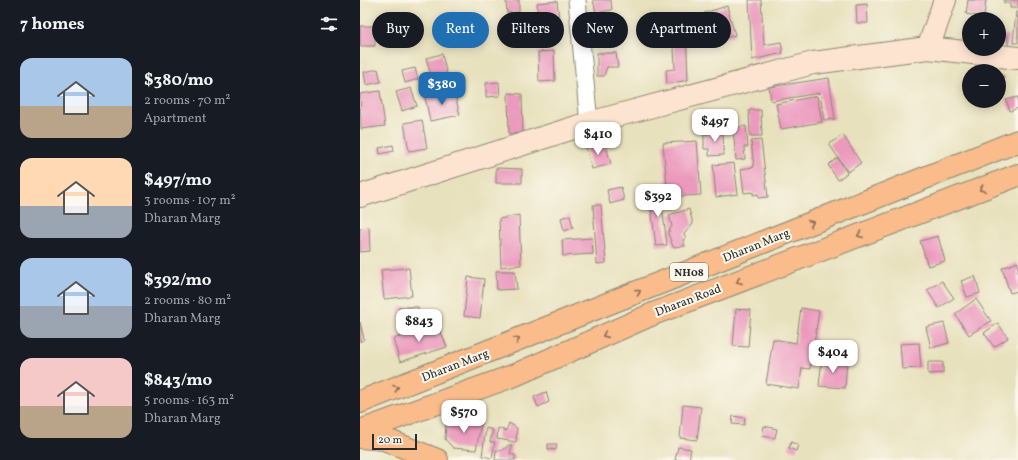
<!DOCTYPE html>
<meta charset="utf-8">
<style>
:root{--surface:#171b24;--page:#20242c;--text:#f1f3f6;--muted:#9ea1a6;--accent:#1f6fb2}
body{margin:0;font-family:Vollkorn,serif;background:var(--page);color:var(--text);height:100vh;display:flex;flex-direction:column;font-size:15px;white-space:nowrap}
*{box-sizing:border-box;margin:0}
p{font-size:13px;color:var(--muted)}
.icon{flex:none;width:22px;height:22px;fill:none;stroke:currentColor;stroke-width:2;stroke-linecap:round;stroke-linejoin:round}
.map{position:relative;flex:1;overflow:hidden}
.drawer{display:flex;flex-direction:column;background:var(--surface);width:360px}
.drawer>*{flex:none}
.hud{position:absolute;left:12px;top:12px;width:380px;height:36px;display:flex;gap:8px}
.tools{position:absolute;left:602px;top:12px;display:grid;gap:8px}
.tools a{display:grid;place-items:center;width:44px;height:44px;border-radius:50%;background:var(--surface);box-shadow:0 2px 10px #0003;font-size:20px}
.scale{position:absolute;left:12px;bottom:10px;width:45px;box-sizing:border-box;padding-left:4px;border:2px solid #2b2b2b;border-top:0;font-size:11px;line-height:14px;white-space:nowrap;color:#2b2b2b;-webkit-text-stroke:3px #fbf7ec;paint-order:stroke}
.price{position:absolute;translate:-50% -34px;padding:0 9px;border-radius:8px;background:#fff;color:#222;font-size:13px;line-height:26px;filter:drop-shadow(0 1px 2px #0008)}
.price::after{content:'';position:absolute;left:50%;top:24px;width:12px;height:9px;margin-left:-6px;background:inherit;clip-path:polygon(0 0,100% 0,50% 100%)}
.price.current{background:var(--accent);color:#fff}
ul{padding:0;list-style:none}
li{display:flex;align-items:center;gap:12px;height:100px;padding:0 20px}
li span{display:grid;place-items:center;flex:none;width:112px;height:80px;border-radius:12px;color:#555}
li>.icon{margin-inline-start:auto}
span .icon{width:48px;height:48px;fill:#fffc;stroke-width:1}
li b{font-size:17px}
h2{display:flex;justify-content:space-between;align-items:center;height:48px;padding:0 20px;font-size:17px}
.pill{padding:0 14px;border-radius:18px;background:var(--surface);box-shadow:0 2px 10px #0003;font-size:14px;line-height:36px}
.pill.current{background:var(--accent);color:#fff}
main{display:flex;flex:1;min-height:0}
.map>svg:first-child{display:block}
.building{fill:#eb99bd}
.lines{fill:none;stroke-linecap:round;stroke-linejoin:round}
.street-casing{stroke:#8a8674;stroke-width:19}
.secondary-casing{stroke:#8a8674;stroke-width:24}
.primary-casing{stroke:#8a8674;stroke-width:24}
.street{stroke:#fff;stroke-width:17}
.secondary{stroke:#fde4d0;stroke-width:22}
.primary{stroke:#f9bc8a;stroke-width:22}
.oneway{stroke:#886c56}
.labels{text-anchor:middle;stroke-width:4;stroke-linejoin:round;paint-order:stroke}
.shield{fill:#fbf7ec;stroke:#696865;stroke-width:1}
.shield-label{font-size:11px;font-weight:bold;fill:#2b2b2b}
.street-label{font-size:12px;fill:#2b2b2b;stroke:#fbf7ec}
</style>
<main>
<section class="drawer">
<h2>7 homes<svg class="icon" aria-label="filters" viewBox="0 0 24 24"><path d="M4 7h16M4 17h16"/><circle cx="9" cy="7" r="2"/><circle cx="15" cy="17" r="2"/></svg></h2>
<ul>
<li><span style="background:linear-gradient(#a9c7e8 60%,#b9a48a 0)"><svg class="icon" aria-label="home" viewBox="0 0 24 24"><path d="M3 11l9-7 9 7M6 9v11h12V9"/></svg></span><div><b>$380/mo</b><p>2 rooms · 70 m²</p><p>Apartment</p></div></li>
<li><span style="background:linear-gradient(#ffd9b3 60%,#9aa5b1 0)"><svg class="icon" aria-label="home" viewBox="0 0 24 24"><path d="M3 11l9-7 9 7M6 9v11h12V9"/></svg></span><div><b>$497/mo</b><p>3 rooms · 107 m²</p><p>Dharan Marg</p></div></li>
<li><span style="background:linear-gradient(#a9c7e8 60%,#9aa5b1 0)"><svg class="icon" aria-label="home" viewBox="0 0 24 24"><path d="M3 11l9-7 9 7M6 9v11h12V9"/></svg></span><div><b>$392/mo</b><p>2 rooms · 80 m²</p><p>Dharan Marg</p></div></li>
<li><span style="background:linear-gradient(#f6c9c9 60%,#b9a48a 0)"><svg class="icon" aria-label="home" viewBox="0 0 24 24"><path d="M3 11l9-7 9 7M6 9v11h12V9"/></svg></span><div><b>$843/mo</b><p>5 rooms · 163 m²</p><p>Dharan Marg</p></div></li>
</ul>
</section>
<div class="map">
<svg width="658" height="460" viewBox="0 0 658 460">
<rect width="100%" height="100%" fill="#fbf7ec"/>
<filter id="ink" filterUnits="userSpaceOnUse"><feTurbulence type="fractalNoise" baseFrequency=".025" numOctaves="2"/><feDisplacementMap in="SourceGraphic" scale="8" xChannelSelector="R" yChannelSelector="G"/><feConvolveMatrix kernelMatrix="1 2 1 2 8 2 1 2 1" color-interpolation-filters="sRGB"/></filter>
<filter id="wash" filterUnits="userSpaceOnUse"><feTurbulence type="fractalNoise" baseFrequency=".012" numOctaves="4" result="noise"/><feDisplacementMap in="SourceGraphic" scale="16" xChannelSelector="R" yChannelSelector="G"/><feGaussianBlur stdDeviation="0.9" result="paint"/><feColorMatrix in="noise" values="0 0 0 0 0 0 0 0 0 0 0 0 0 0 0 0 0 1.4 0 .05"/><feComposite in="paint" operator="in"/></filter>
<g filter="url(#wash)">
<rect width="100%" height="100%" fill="#e8e1bd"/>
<g id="blocks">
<path class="building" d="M159 0V12L147 13 146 1Z
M233 0H251L252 10 236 13Z
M389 0H401L404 45 421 42 423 53 392 60Z
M608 0H626L624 17 606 14Z
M644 0H658V8H650V3H644Z
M197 1 199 19 178 21 177 3Z
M507 4 508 23H497L496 5Z
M367 6 375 35 352 42 344 13Z
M656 12H658V43H653Z
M43 19 45 31 23 35 21 23Z
M0 26H15V46H0Z
M313 29H326L328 80 307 84 306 70 315 69Z
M639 34 648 35V46H639Z
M194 51 195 81 179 82 178 52Z
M237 53H256L258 67H247L244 76H237Z
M82 54 89 83 74 87 66 58Z
M55 68 58 79 45 83 42 71Z
M18 69 21 82 6 85 4 72Z
M639 76H644L642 92H639Z
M469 78 475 119 464 120 460 93 411 101 409 87Z
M139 82 140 96 126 97V83Z
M51 88 57 106 42 111 36 92Z
M20 91 25 126 1 129 0 94Z
M94 91 100 115 70 121 65 97Z
M148 93 162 94 163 133 149 134Z
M457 96 462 122 421 129 416 104Z
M658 97V108L650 111 646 100Z
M389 110H401L402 136H390Z
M62 120 67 148 49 151 44 123Z
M386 126 388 147H384L385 159 376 160 373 128Z
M349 131H363L364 155 349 156V149H344V134H349Z
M483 135 501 163 488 172 469 144Z
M401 140 408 197 398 198V194L393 195V192L384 193 381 169 394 167 391 141Z
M337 141 341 195 308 197 303 143Z
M245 142 251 164 232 169 226 147Z
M33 145 34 151 20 154 19 148Z
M478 158 487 173 478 180 468 165Z
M374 163 378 194 356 197 353 165Z
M136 168 162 169V183H136Z
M261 187 264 200 250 204 247 190Z
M300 190 307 245 296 246 289 192Z
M233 205H241L246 263 237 264Z
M329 209 333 224 324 234 326 238 323 240 325 246 313 247 308 233 312 226 309 215Z
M159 215 161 265 141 267 139 219Z
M210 215 213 228 204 231 201 218Z
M9 227 10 251 0 252V228Z
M578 236 585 261 568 266 560 241Z
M232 238 233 254 203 256 202 240Z
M658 262V291L650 293 642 268Z
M49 268 52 296 24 299 21 270Z
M136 271H155L157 289 137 290Z
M615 276 620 293 607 297 601 281Z
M108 277 124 279 120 318 104 316Z
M582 281 594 298 579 308 567 290Z
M616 299 631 321 609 335 595 314Z
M39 307H58V317H39Z
M441 308 459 311 450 369 442 368 439 389 406 384 413 339 436 343Z
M376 309 391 310 388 347 373 346Z
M0 322 4 339 0 342Z
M584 323 589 343 571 348 566 327Z
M638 323 648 338 634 347 624 333Z
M78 325 87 347 40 362 33 339Z
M559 343 561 368 542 369 540 344Z
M462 359 487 361 485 388 459 386Z
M568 362H583V373L568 374Z
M186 392 189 402 178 407 174 397Z
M323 405 341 407 337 440 320 438Z
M373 416 385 418 384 425 372 424Z
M114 417 122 418 116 450 93 448 85 439 86 423 102 425Z
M149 423 157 428 156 442 137 439 138 428 146 431Z
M404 426 417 429 415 438 402 436Z
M126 428 133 430 130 442H135L132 458 122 456Z
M431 442 438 445 436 451 429 448Z
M188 444H197L196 450 188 449Z
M149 445H152L150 454 155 455V460H135L136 450 141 451Z
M318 447 331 449 329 460H315Z"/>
</g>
</g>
<g filter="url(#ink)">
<use href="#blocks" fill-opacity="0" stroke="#8a8674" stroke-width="1"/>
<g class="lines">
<defs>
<path id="street" d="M217 0 229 123"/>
<path id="secondary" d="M568 48 585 0
M0 196 229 123 453 63 568 48 658 58"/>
<path id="primary" d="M0 402 658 141
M0 431 155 375 293 314 658 175
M0 437 24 439 77 460"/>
</defs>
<use href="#street" class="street-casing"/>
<use href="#secondary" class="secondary-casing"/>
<use href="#primary" class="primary-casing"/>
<use href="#street" class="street"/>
<use href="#secondary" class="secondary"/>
<use href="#primary" class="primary"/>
</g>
<defs><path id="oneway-chevron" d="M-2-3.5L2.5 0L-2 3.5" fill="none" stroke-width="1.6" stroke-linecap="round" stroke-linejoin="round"/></defs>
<g class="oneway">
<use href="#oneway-chevron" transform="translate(622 189) rotate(159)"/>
<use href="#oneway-chevron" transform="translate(451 223) rotate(-22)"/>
<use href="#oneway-chevron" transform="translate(500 235) rotate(159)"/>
<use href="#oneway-chevron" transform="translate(379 281) rotate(159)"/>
<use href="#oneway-chevron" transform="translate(278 292) rotate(-22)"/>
<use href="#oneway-chevron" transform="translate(245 335) rotate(156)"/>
<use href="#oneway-chevron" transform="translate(157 340) rotate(-22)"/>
<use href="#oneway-chevron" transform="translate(36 388) rotate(-21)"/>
</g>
</g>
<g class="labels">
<rect class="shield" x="310" y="263" width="38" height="18" rx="3"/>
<g class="shield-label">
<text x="329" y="276">NH08</text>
</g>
<g class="street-label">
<text transform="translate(396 245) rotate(-22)" y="4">Dharan Marg</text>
<text transform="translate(328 300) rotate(-21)" y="4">Dharan Road</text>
<text transform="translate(95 365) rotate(-21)" y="4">Dharan Marg</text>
</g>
</g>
</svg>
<div class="tools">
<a>+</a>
<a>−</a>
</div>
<div class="scale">20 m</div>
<b class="price current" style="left:82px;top:106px">$380</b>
<b class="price" style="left:355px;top:143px">$497</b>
<b class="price" style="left:238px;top:156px">$410</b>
<b class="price" style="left:298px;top:218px">$392</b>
<b class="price" style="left:59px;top:343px">$843</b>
<b class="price" style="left:473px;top:374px">$404</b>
<b class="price" style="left:104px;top:434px">$570</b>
<div class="hud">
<a class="pill">Buy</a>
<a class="pill current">Rent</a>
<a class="pill">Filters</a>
<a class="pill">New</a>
<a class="pill">Apartment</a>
</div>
</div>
</main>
